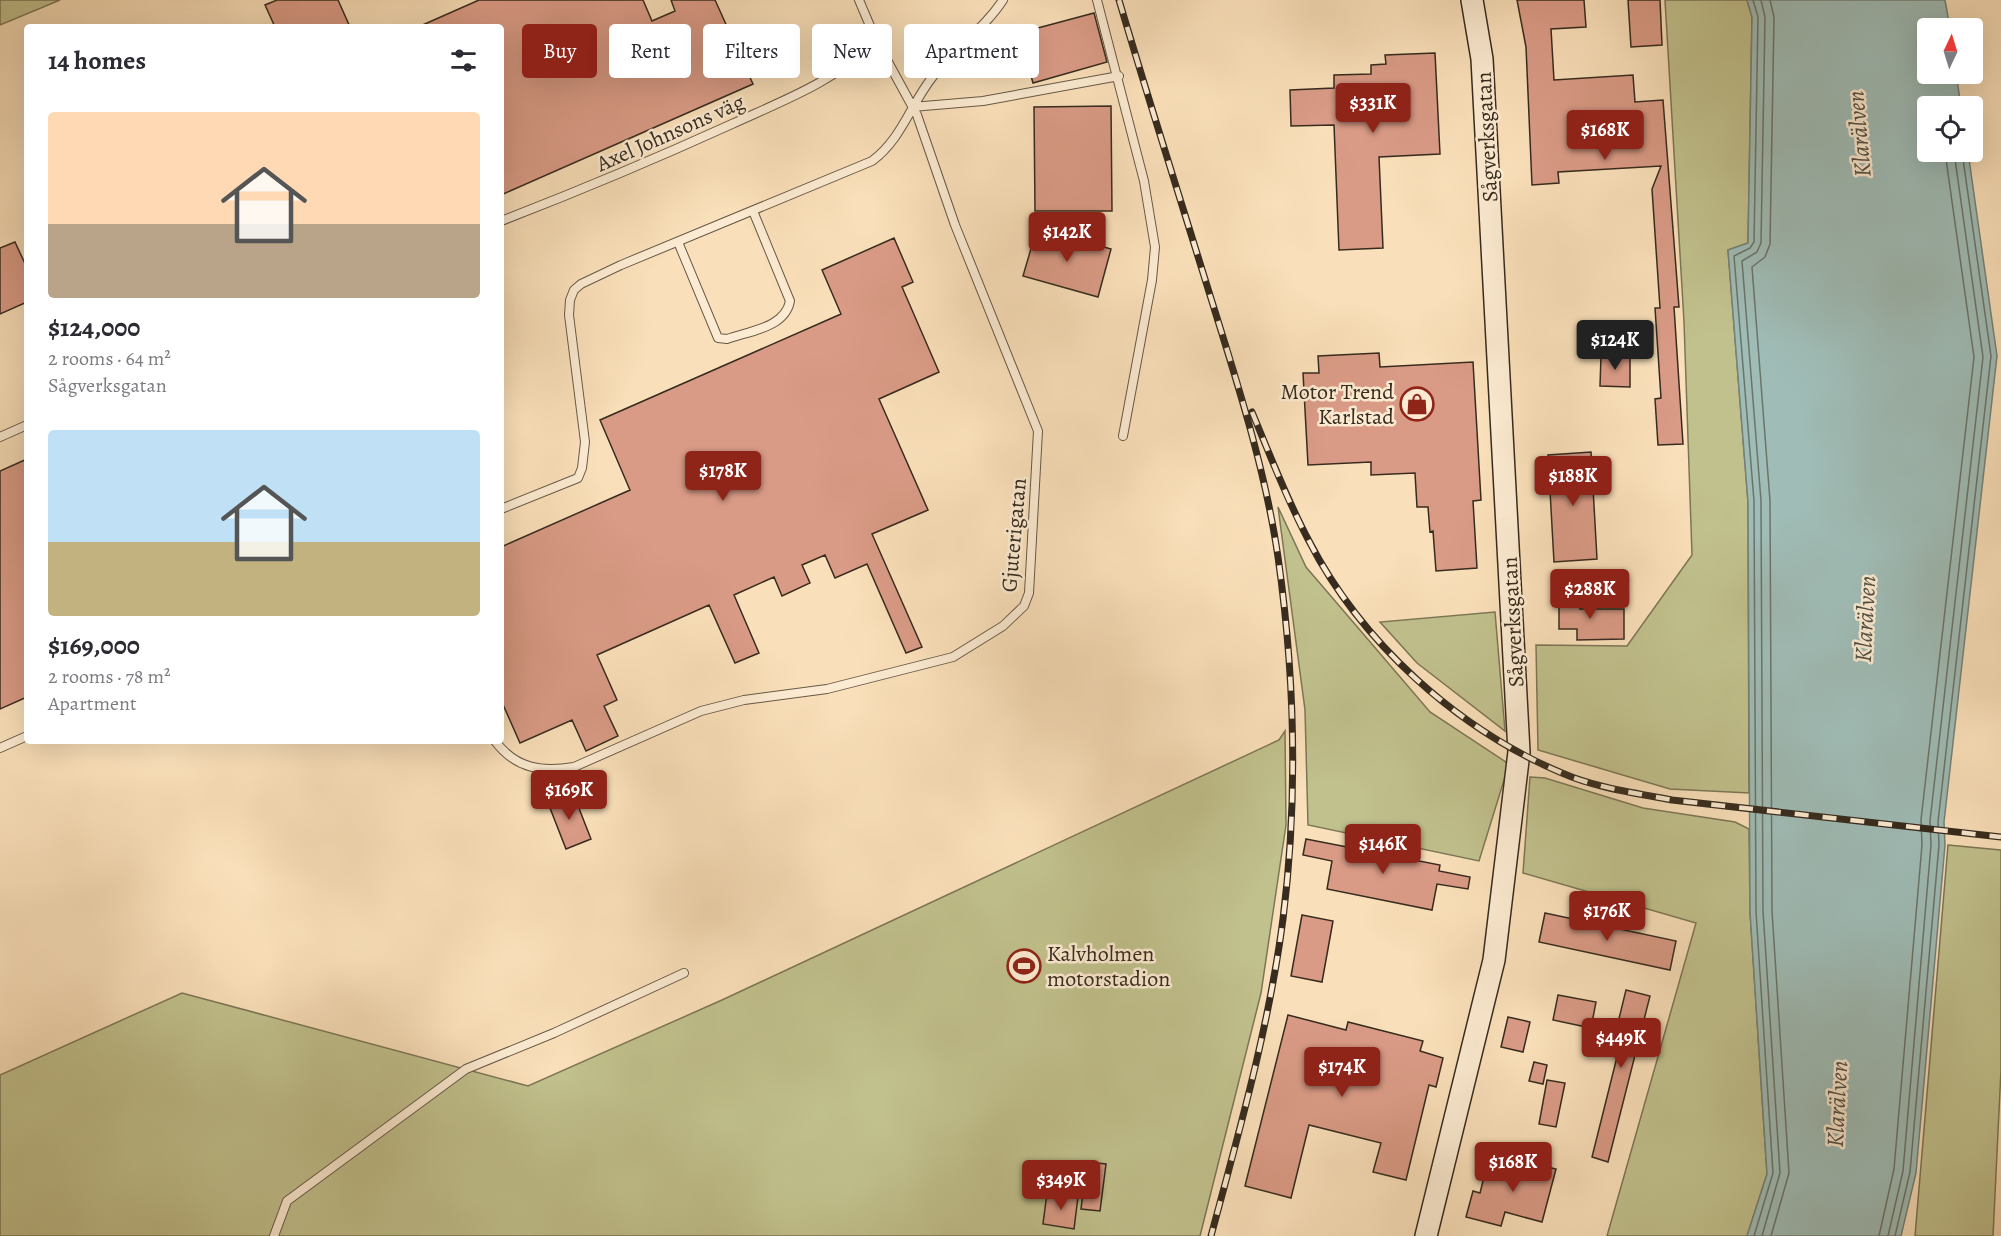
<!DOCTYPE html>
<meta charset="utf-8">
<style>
:root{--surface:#fff;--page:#f2f2f3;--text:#2b2b33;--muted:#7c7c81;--accent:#8f2418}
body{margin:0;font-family:Alegreya,serif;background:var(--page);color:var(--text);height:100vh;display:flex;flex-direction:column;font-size:22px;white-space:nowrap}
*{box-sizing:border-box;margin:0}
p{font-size:20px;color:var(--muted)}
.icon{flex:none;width:33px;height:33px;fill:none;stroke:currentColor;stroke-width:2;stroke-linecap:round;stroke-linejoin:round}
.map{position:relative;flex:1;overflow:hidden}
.sheet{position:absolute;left:24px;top:24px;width:480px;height:720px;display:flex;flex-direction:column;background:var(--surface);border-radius:6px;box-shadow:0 6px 24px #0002}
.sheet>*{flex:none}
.hud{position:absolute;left:522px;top:24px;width:570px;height:54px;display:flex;gap:12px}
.needle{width:39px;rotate:4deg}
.fabs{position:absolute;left:1917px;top:18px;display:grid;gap:12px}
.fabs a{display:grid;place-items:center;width:66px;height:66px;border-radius:6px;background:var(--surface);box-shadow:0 6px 24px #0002;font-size:30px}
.price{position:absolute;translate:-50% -51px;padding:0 14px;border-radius:6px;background:var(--accent);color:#fff;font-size:20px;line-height:39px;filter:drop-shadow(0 2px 3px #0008)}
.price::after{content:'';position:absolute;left:50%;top:36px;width:18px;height:14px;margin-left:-9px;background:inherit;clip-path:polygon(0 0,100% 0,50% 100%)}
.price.current{background:#222;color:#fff}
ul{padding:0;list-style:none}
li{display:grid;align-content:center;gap:12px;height:318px;padding:0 24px}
li span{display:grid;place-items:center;height:186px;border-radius:6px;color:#555}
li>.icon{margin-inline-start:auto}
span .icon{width:108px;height:108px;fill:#fffc;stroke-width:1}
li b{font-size:26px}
h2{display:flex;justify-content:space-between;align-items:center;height:72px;padding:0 24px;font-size:26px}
.tag{padding:0 21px;border-radius:6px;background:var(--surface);box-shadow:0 6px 24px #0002;font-size:21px;line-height:54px}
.tag.current{background:var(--accent);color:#fff}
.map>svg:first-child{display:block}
.green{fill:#c1c18d;stroke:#7c7656;stroke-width:1.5}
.water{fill:#9fbcb6;stroke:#758279;stroke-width:1.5}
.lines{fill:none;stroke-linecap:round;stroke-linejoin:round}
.shore{stroke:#6a746a;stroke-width:1.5}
.building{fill:#da9b86;stroke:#362b1e;stroke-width:1.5}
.lane-casing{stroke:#675845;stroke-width:10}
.secondary-casing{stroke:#362b1e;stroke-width:24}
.lane{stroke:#fcebd2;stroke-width:8}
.secondary{stroke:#fcebd2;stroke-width:21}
.rail-casing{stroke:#362b1e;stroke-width:7}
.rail{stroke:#fcebd2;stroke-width:4.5;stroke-dasharray:14;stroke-linecap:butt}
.labels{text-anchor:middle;stroke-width:5;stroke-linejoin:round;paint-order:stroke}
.street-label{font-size:22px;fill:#362b1e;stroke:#fcebd2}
.poi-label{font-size:22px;fill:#362b1e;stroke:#fcebd2;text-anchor:end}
.water-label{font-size:24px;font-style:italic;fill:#504f44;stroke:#fcebd2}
</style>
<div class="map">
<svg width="2001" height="1236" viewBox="0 0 2001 1236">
<rect width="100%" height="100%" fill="#fae0ba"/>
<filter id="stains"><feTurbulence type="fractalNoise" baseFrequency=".00333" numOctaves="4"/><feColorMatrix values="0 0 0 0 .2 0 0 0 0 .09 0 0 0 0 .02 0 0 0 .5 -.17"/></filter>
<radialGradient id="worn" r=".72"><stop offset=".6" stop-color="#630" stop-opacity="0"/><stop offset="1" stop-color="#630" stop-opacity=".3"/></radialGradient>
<path class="green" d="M0 0H60L0 25Z
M1665 0H1747L1752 17 1748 243 1728 250 1748 502 1749 793 1670 789 1538 750 1536 645 1627 646 1692 555 1684 322Z
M1278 507 1306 567 1430 712 1509 764 1479 861 1308 825 1305 710Z
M1495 612 1505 731 1417 663 1380 622Z
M1285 731 1286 825 1261 993 1200 1236H0V1075L182 993 528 1086 722 1000 1279 740Z
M1530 777 1545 778 1643 808 1735 822 1749 829 1750 912 1767 1174 1747 1236H1607L1696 923 1523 873Z
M1948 845 2001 850V1070L1993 1236H1915Z"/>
<path class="water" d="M1747 0H1945L1950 28H1928V74H1956L1961 106H1928V152H1968L1997 356 1944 822 1945 845 1916 1173 1901 1236H1747L1767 1174 1750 912 1748 502 1728 250 1748 243 1752 17Z"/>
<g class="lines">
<path class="shore" d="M1753 0 1758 17 1754 242 1750 248 1734 256 1754 501 1756 912 1773 1173 1754 1236
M1761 0 1765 17 1761 243 1757 252 1742 261 1761 501 1763 911 1780 1173 1762 1236
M1770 0 1774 17 1770 244 1765 257 1752 267 1770 501 1772 911 1789 1173 1771 1236
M1879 1236 1894 1169 1922 845 1921 820 1974 357 1945 152
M1888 1236 1903 1171 1931 845 1930 821 1983 357 1954 152
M1895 1236 1910 1172 1939 845 1938 822 1991 356 1962 152"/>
</g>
<path class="building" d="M277 0H338L350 27H275L265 5Z
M479 0H643L652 21 675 11 671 0H715L753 84 501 195V27H418Z
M1517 0H1584L1586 27 1551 29 1554 80 1633 75 1635 102 1663 100 1679 307H1674L1683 444 1658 445 1655 399 1661 398 1655 308H1660L1652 189 1661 166 1558 172 1559 183 1532 185 1526 47Z
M1628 0H1660L1662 45 1631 47Z
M1094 13 1107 62 1033 83 1019 33Z
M1435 53 1440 154 1379 157 1383 248 1339 250 1334 125 1291 126 1290 90 1334 88V75L1371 74V65L1386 64 1385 55Z
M1111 106 1112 211H1035L1034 107Z
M1037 228 1111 249 1098 297 1023 276Z
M894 238 913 282 902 287 939 372 879 399 928 510 872 534 922 647 906 653 867 564 835 578 825 555 802 565 810 583 782 596 774 577 734 595 759 653 735 663 709 605 597 655 617 700 604 706 618 736 586 751 572 720 520 743 501 700V547L630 490 600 420 841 314 822 270Z
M15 242 27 268V302L0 314V248Z
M1379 353 1380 367 1473 362 1481 500 1473 501 1477 568 1436 571 1433 531 1430 532 1428 507H1417L1415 473 1371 475V462L1308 465 1303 373H1319L1318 356Z
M1601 356H1630V387L1600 386Z
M1591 452 1597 559 1554 562 1548 455Z
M27 459V697L0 709V471Z
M1559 595H1580V609H1624V639L1577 640V629H1559Z
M573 793 591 839 566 849 548 803Z
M1306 839 1440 865 1439 871 1470 877 1468 889 1437 884 1432 910 1327 889 1332 861 1303 855Z
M1545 913 1676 941 1670 970 1539 942Z
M1302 915 1333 921 1322 982 1291 976Z
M1626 990 1650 996 1608 1162 1592 1157 1621 1041 1614 1039Z
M1558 995 1596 1002 1591 1028 1553 1020Z
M1288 1015 1346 1030 1348 1022 1423 1041 1420 1051 1443 1058 1436 1087 1429 1085 1406 1180 1373 1172 1381 1143 1309 1125 1291 1198 1245 1186Z
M1508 1017 1530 1022 1523 1052 1501 1047Z
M1534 1062 1547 1065 1543 1084 1529 1081Z
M1547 1080 1565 1083 1556 1127 1539 1124Z
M1513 1159 1556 1169 1542 1222 1505 1212 1501 1226 1466 1217 1473 1191 1480 1193 1487 1165 1510 1171Z
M1087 1162 1106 1164 1100 1211 1081 1209Z
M1047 1193 1078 1197 1074 1229 1043 1224Z"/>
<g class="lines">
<defs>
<path id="lane" d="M1097 0 1144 181 1155 247 1152 280 1123 436
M912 107 983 101 1119 76
M501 221C579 191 655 159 732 124 782 101 837 81 876 40
M678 242 718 338 727 339C749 331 785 328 790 301L753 211
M0 437 27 425
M501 509 578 478 582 468 585 442 569 315 570 300 574 290 581 284 621 265 872 161C902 139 911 103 934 75 955 48 984 29 1003 0
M495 741C516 769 541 772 574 767L701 711 744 700 827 689 953 657 1003 626 1024 606 1029 593 1038 431 955 225 917 115 876 40 859 0
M0 748 27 736
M274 1236 287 1201 466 1069 554 1033 684 973"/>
<path id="secondary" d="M1426 1236 1494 960 1519 752 1482 59 1472 0"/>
</defs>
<use href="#lane" class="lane-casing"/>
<use href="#secondary" class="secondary-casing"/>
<use href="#lane" class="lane"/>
<use href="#secondary" class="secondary"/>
<defs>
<path id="rail" d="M1119 0C1148 98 1179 195 1209 292 1236 379 1265 467 1278 557 1295 677 1298 799 1283 919 1269 1027 1239 1132 1211 1236
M1252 412C1270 455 1287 500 1309 541 1361 642 1457 729 1562 773 1596 788 1636 793 1672 800L2001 837"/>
</defs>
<use href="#rail" class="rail-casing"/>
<use href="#rail" class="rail"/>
</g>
<defs>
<symbol id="shop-ring" viewBox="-11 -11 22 22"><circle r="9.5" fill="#fcebd2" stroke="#8f2418" stroke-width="1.5"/><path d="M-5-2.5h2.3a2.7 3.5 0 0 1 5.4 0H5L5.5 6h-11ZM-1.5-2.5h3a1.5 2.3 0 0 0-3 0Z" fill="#8f2418"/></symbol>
<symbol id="stadium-ring" viewBox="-11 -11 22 22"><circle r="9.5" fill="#fcebd2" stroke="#8f2418" stroke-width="1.5"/><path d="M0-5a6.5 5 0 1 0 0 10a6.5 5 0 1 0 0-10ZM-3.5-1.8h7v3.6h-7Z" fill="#8f2418"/></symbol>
</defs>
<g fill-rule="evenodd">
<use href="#shop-ring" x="1398" y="385" width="38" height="38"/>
<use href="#stadium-ring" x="1005" y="947" width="38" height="38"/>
</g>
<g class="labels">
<g class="street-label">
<text transform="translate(670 132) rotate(-24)" y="8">Axel Johnsons väg</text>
<text transform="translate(1486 137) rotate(-93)" y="8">Sågverksgatan</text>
<text transform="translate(1013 535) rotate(-85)" y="8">Gjuterigatan</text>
<text transform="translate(1512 622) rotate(-93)" y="8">Sågverksgatan</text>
</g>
<g class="poi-label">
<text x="1394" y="399">Motor Trend<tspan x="1394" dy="25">Karlstad</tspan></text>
<text x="1047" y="961" text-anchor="start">Kalvholmen<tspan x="1047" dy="25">motorstadion</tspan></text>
</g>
<g class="water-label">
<text transform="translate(1859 134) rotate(-95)" y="8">Klarälven</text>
<text transform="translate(1865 619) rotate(-87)" y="8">Klarälven</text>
<text transform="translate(1837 1104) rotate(-87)" y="8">Klarälven</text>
</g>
</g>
<rect width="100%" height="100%" filter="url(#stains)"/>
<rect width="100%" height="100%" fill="url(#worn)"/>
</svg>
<div class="fabs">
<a><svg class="needle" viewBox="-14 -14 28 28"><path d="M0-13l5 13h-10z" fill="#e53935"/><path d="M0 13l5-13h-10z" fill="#7c7c81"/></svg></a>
<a><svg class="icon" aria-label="locate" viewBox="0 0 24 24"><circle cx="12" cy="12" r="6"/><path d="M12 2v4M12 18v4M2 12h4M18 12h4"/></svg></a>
</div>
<b class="price" style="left:1373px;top:134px">$331K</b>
<b class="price" style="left:1605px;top:161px">$168K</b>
<b class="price" style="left:1067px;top:263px">$142K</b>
<b class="price current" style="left:1615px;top:371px">$124K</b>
<b class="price" style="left:723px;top:502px">$178K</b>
<b class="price" style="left:1573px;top:507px">$188K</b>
<b class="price" style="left:1590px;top:620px">$288K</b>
<b class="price" style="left:569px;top:821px">$169K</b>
<b class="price" style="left:1383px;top:875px">$146K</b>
<b class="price" style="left:1607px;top:942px">$176K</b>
<b class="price" style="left:1621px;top:1069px">$449K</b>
<b class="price" style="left:1342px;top:1098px">$174K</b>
<b class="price" style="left:1513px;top:1193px">$168K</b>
<b class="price" style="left:1061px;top:1211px">$349K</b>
<div class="hud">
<a class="tag current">Buy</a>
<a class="tag">Rent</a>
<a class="tag">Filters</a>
<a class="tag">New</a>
<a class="tag">Apartment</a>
</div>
<section class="sheet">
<h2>14 homes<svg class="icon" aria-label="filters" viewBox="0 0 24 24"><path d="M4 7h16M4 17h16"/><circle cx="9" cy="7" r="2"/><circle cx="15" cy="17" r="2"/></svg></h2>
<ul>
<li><span style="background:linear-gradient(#ffd9b3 60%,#b9a48a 0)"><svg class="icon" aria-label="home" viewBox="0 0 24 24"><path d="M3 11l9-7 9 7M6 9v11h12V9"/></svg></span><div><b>$124,000</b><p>2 rooms · 64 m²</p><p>Sågverksgatan</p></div></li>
<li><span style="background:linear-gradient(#bfe0f5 60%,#c2b280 0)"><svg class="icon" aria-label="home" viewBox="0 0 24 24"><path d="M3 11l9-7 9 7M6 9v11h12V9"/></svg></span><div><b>$169,000</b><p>2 rooms · 78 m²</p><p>Apartment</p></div></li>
</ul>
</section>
</div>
